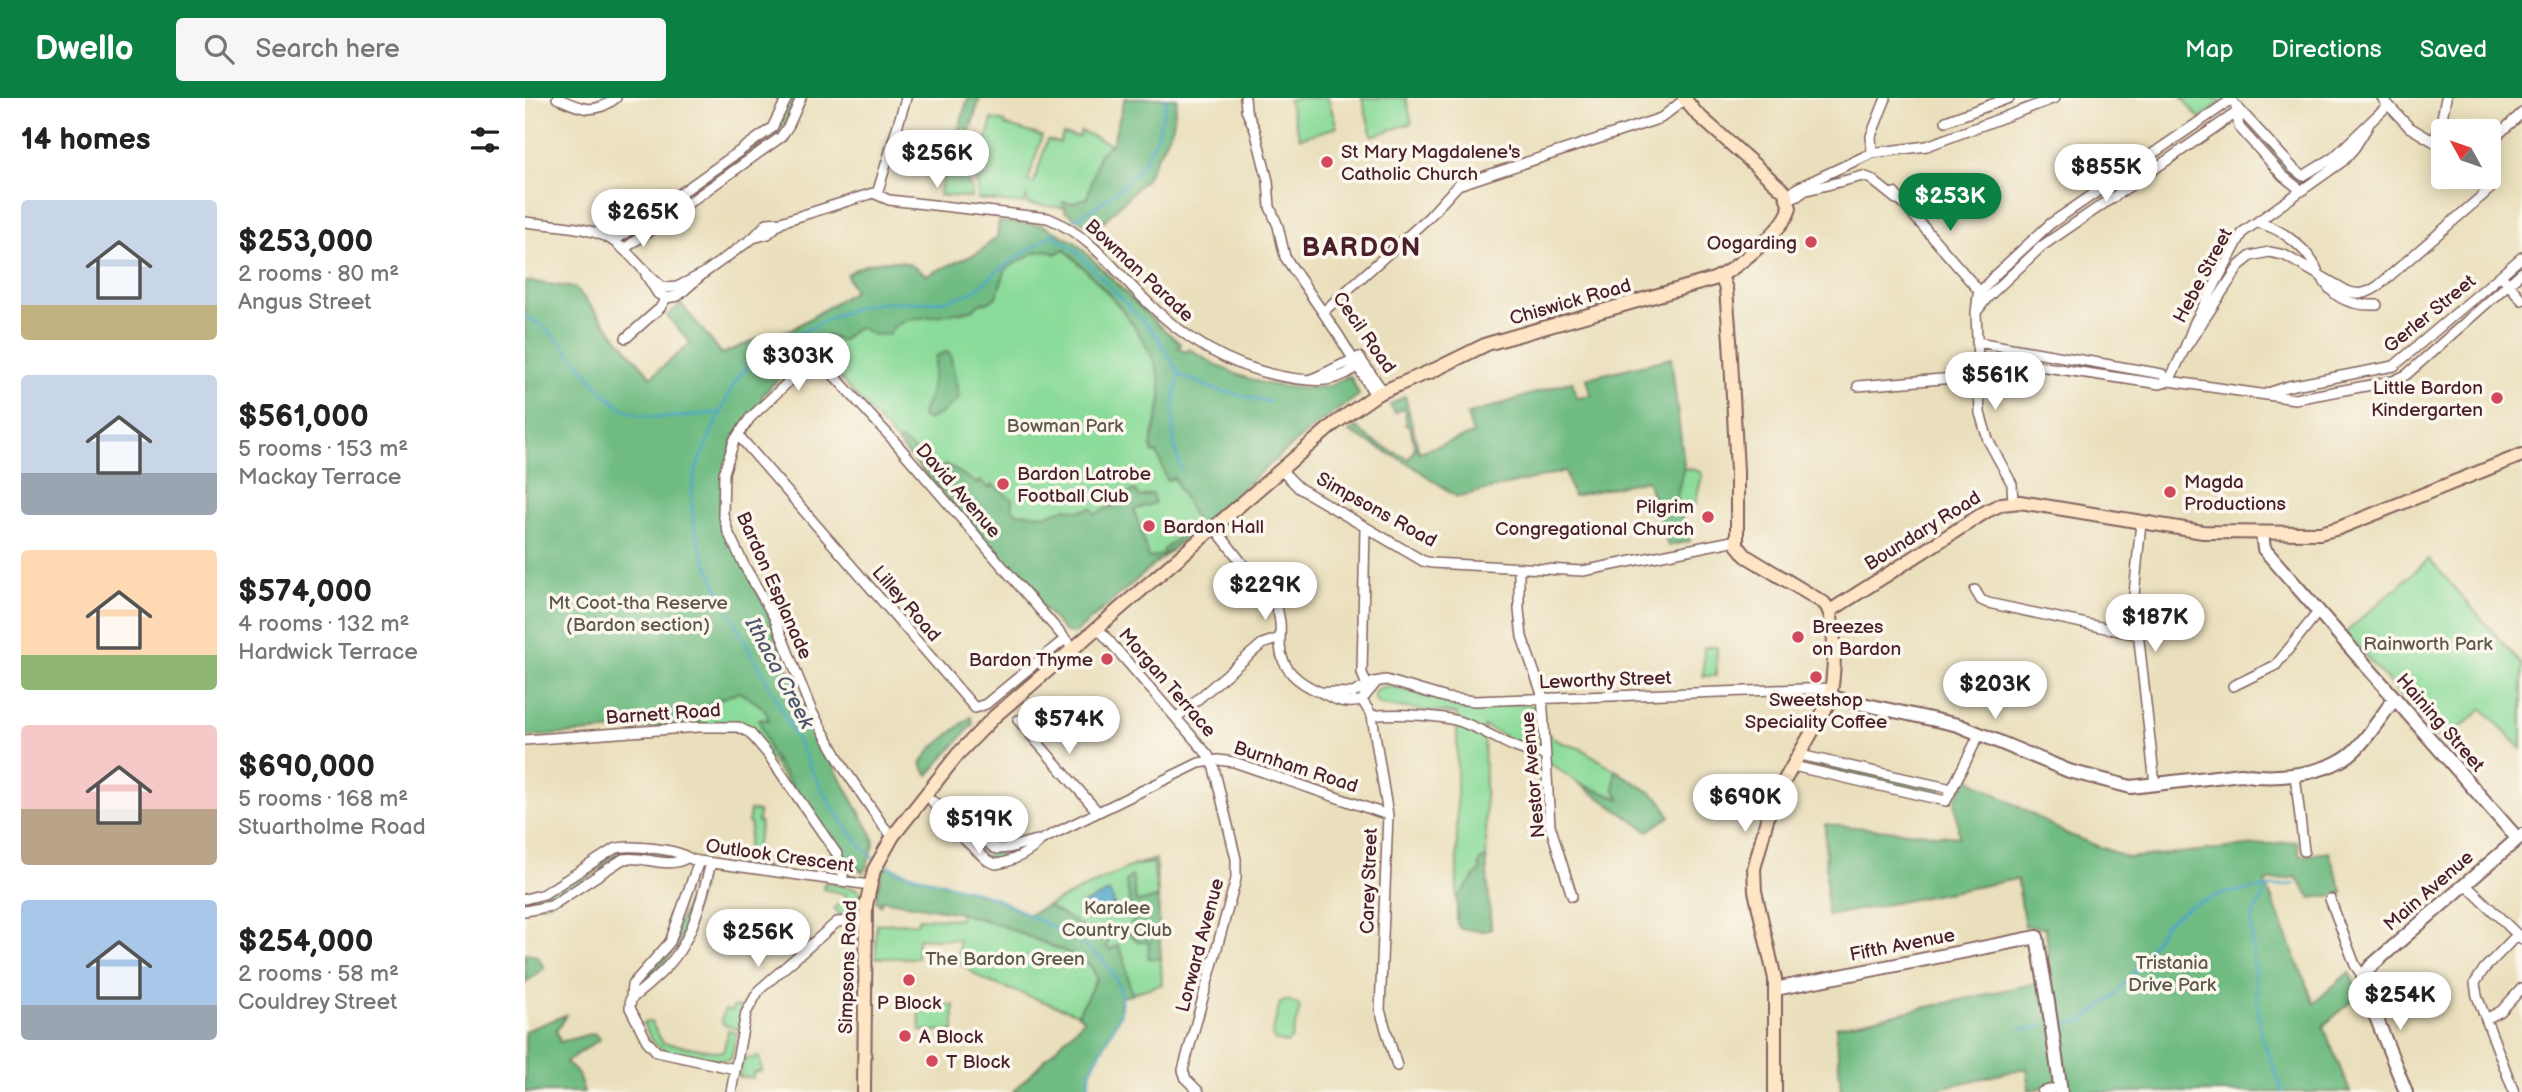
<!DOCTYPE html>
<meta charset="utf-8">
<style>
:root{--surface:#fff;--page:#f6f6f6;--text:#222;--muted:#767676;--accent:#0b8043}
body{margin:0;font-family:"Balsamiq Sans",sans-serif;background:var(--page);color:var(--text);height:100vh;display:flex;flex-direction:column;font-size:26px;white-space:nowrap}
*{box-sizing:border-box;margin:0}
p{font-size:23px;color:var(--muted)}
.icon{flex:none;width:38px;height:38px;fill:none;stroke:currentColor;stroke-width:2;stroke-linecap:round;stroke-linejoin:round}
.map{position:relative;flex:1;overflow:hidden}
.sheet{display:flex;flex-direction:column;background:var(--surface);width:525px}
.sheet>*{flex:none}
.needle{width:46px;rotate:310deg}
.buttons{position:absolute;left:1906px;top:21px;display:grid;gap:14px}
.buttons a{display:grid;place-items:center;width:70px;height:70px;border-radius:7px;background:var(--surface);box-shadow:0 4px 18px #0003;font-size:35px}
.price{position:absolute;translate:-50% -60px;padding:0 16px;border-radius:24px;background:#fff;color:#222;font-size:23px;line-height:46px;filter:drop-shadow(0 2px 4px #0008)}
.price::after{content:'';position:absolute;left:50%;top:42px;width:21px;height:16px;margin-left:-10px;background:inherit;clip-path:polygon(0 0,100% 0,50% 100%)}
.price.on{background:var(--accent);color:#fff}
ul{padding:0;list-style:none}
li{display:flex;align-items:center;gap:21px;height:175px;padding:0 21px}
li span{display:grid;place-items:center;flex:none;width:196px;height:140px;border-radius:7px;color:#555}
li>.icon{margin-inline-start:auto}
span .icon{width:84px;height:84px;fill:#fffc;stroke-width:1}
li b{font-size:30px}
h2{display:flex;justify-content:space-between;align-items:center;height:84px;padding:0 21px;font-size:30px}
header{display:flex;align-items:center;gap:42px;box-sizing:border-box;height:98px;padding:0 35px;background:var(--accent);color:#fff}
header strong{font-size:33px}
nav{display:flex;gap:38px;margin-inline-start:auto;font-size:24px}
.search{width:490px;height:63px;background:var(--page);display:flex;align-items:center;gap:18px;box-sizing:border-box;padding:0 24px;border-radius:7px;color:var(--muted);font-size:26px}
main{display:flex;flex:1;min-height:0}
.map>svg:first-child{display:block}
.green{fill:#8bdb9a;stroke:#6a7d62;stroke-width:2}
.forest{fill:#70bb82;stroke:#5d6d56;stroke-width:2}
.water{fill:#4ca6ca;stroke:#4b627a;stroke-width:2}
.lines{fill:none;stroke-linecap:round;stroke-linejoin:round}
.stream{stroke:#4ca6ca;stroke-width:2.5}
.minor-casing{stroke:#82625e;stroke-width:12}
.tertiary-casing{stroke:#82625e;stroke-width:16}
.secondary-casing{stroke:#82625e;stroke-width:16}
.minor{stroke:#fff;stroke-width:9}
.tertiary{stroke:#fff;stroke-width:12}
.secondary{stroke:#fde5c5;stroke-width:12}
.poi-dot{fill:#d1495b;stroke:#fbf7ec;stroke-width:2.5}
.labels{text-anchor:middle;stroke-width:7;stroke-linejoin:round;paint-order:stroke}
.poi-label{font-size:19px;fill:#4a1f2b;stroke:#fbf7ec;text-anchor:start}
.street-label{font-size:19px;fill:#4a1f2b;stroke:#fbf7ec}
.park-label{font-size:19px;fill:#5e574c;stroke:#fbf7ec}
.water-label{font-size:21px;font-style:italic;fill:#4b556b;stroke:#fbf7ec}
.district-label{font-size:26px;font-weight:bold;letter-spacing:2px;fill:#4a1f2b;stroke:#fbf7ec}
</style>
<header>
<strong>Dwello</strong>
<div class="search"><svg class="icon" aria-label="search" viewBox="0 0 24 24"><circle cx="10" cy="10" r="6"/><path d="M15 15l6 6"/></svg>Search here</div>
<nav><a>Map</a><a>Directions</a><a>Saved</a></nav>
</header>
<main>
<section class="sheet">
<h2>14 homes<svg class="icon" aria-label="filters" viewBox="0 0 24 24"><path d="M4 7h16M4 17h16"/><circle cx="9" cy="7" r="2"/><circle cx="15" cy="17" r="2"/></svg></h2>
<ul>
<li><span style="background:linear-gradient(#c9d6e8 75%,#c2b280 0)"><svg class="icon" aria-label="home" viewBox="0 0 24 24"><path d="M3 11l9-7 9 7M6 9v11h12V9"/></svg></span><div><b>$253,000</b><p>2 rooms · 80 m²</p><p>Angus Street</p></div></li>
<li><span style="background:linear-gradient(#c9d6e8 70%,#9aa5b1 0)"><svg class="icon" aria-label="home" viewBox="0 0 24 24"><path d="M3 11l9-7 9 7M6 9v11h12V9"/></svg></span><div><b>$561,000</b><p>5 rooms · 153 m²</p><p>Mackay Terrace</p></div></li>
<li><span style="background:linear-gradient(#ffd9b3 75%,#8fb573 0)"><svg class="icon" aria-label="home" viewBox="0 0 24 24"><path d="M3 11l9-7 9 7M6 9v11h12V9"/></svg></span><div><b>$574,000</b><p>4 rooms · 132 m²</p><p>Hardwick Terrace</p></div></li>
<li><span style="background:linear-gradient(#f6c9c9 60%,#b9a48a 0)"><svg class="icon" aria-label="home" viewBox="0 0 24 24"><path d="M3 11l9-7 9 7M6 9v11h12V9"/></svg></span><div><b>$690,000</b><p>5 rooms · 168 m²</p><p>Stuartholme Road</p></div></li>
<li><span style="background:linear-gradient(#a9c7e8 75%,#9aa5b1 0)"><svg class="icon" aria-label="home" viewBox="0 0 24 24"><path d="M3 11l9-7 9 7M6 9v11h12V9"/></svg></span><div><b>$254,000</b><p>2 rooms · 58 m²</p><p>Couldrey Street</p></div></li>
</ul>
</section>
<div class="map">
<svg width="1997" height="994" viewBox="0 0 1997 994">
<rect width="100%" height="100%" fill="#fbf7ec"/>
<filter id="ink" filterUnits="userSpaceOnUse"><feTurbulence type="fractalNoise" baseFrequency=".0143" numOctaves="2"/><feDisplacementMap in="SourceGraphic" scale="14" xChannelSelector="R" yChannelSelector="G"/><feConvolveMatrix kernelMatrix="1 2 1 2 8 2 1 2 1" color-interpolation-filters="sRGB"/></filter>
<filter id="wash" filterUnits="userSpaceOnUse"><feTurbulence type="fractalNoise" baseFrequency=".00686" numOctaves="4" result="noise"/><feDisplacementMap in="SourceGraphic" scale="28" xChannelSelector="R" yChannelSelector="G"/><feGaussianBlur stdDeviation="1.57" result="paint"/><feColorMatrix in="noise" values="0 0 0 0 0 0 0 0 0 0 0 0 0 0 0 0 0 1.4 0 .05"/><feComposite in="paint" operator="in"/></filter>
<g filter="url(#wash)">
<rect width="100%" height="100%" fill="#eadfbc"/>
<path class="green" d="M264 0H272L257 30 243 44 108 138 107 134 240 40Z
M443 0H455L434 66 447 93 446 100 414 97Z
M600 0H618L568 100 541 110 502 106V99L498 106 453 101V89L446 73H453L467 21 480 24V27L517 38 503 83 509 85 522 42 535 45 538 36 554 39 556 33 587 47Z
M771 0H803L812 29 775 40 763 2Z
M837 0H881L887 25 847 38Z
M1657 0H1693L1696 4 1675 21Z
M474 124 517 127 551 145 632 226 656 246 653 249 660 254 664 251 694 269 718 280 741 286 767 290 804 289 823 278 826 279 834 297 782 334 550 535 546 536 293 256 285 253 263 274 256 277 237 298 235 310 208 342 196 416 279 605 309 669 347 737 349 747 339 774 321 765 330 777 322 774 227 634 175 626 0 183 50 190 126 279 166 245 142 218 156 206 197 256 233 241 266 232 329 193 322 177C336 165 359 161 377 164 385 165 395 173 402 177L453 155 472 139Z
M1162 370 1176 374 1177 378 1170 407 1166 410 1154 406 1151 402 1157 373Z
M1904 461 1997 567V651L1958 611 1917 644 1820 535Z
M1179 549H1192L1191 578H1178Z
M865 588 929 605 1005 606 1010 610 1013 629 1035 644 1057 651 1134 700 1145 718 1123 733 1000 648 959 628 962 788 966 830 961 833 936 831 932 826V616L854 607 849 600C848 589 856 589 865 588Z
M225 712 234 714 233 724 236 725 229 760 242 763 241 766 211 762 213 758 221 759 226 726 223 725Z
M631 761 637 886 595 899 588 875 502 817 607 768Z
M299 785 333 791 337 799 333 812 324 817H315L309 810 319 802 321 796 298 791Z
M435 815 473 826 548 857 566 868 572 880 553 916 459 882 433 864 434 842 393 840 392 860H351V826L393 825V820L435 821Z
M761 902 771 905 775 910 766 942 761 945 749 942 747 936 755 905Z
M394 907H429V933H395Z
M213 908 218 911 214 931 199 927 196 922 200 912 207 913 208 909Z
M122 924H126L138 945 195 954 199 951 203 932 212 935 206 961C194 965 144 957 134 949 127 944 122 933 118 925Z
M234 959 237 973 228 975V980L214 979 218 961Z"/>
<path class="forest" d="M443 0H455L434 66 422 70Z
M600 0H652L648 28 621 81 576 126 562 127 540 113 541 110 537 104 547 105 562 100 574 57 584 47H587Z
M1716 23H1720L1771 77 1816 55 1819 58C1810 64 1787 85 1778 85 1766 86 1722 34 1716 23Z
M474 124 517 127 551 145 632 226 656 246 653 249 660 254 664 251C705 277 750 296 800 289 809 288 817 280 825 278L834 297 782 334 550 535 546 536 539 533 373 345 376 342 415 373 421 366 451 385 455 383 464 390 467 387 487 401V410L492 415 521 417 542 410 554 413 567 410 570 416 603 401V395L610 392 615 399 627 396 630 405 609 412 624 460 639 456 638 452 671 424 649 380 642 382 632 355H628L626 349C628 330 638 310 636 291 631 240 575 185 539 151L530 156 522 152 509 155 481 171 471 199 464 204 453 206 449 211 438 214 382 222 368 229 364 236 348 237 336 230 330 231 316 243 301 237 263 274 256 277 237 298 235 310 208 342 196 416 246 520 266 578 279 605 309 669 347 737 349 747 339 774 330 768 319 766 245 654 234 621 244 622C239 605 227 603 214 594L187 604 179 611 175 610 174 626 0 639V183L50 190 126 279 166 245 142 218 156 206 197 256 233 241 266 232 329 193 322 177C336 165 359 161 377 164 385 165 395 173 402 177L453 155 472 139Z
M421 254 425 256 434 300 417 315 402 322 396 318 405 296 411 258Z
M1146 260 1159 367 1151 402 1165 443 1143 448 1122 382 1048 398 1040 373 932 399 886 367 824 334 831 329C846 345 866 352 884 361L890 350 885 329 880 326 882 324 880 318 882 316 878 310 870 315 865 307 880 298 894 354 948 336 942 317 1047 283 1052 300 1066 297 1062 280Z
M446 619 448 626 403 677 396 666 406 651Z
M1284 664 1416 689 1415 701 1282 668Z
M1090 672 1134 700 1145 718 1123 733 1053 685 1095 701 1089 691Z
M1443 680 1542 736 1603 760 1772 743 1775 758 1804 754 1818 796 1786 800 1771 779 1740 784 1789 905 1824 874 1835 896 1798 928 1825 994H1539L1538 986 1504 992 1502 970 1406 992 1405 994H1316L1311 929 1526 882 1521 830 1500 828 1492 781 1302 818 1300 726 1434 739 1430 702Z
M420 714 466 753 483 755 511 745 478 763H468L416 715Z
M103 752 152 757 154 761 96 757 25 805 0 810V803L89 755Z
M961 760 966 830 961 833 936 831 932 826V799C942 791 946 780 956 772L954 767 956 762Z
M631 761 636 861 623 860 624 844H614L604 836 610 815 606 810 601 784 606 778 608 780 611 804 633 800 628 765 607 768Z
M360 767 373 773 467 799 502 817 523 808 560 830 571 831 584 842 581 848 585 852 593 847 598 858 607 897 595 899V917L566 972 562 994H488L559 922 553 916 572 880 566 868 548 857 473 826 435 815 357 802 355 807 351 803 352 793Z
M173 785 177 787C165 822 159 845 133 872 127 879 120 886 111 887L137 857Z
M3 855 13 859 19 870 0 885V856Z
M41 917 36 927 31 931 35 944 69 935 75 941 41 964 53 976 59 994H0V933Z"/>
<path class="water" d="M584 794 590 806 562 819 556 807Z"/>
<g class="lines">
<path class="stream" d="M546 124C580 104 610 84 628 47 634 32 638 15 643 0
M527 137 550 152 632 238 655 277 688 291 745 304
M0 219C16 224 31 239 42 252 56 267 82 302 99 311 124 325 169 318 196 314
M655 277C645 309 646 341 656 372
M350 762C307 723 277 652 251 600 239 576 224 554 213 530 201 504 184 476 175 448 156 389 173 364 197 312 203 297 209 282 221 271 245 250 296 223 327 211 366 196 406 214 446 194 455 190 463 181 471 174 491 159 512 147 533 133
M356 765C390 781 429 786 465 798 481 804 498 814 513 822 551 842 605 864 595 917L566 972 562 994
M1742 790 1726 822 1730 883 1736 936 1758 994
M1534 927 1557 924 1588 899 1614 868 1639 827 1663 809 1699 795 1770 786
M1496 931 1520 929"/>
</g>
</g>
<g filter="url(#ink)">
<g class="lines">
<defs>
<path id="minor" d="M32 0C55 10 68 18 91 0
M720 0 721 10
M1704 0 1769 71 1778 78 1809 59 1863 7
M1857 0 1884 29 1918 49
M1711 10 1714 29 1758 78 1777 93
M721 12 730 32 743 83 745 109 753 128 760 159 814 238 850 297
M1421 23 1484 0
M1908 43 1915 30 1921 0
M1964 45 1997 15
M1347 55 1346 38 1361 0
M1282 92 1338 78 1346 81 1371 101
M1369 95 1455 194
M352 96 381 0
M1263 99 1272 90 1347 55 1402 48 1530 0
M1263 99H1271L1285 89
M0 124C28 128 68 127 91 145 109 158 120 177 139 190L152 189 179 175
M1733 125C1757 130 1786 153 1794 177
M228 140 242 125 256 124 348 95 364 102 523 120C562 136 588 169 616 198 663 246 717 277 784 282 802 284 826 279 836 262 823 260 799 278 783 282
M89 143 247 30 262 0
M99 151 256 39 264 27 276 0
M121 177 133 196 141 200 153 198 179 175 228 140 243 136 256 124
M1797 179C1808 202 1829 208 1852 207
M1980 182 1997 202
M1452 213 1462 200 1517 148 1711 15
M798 214 904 119 933 87 1136 20 1160 1
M101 240 135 210 141 200
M1452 244 1637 276 1644 283
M1659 252 1715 167 1726 158 1744 154 1759 157 1822 193C1834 198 1843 195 1853 188L1965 91 1955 79
M834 259 858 293
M1453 259 1635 286 1644 283 1770 301 1868 283 1881 277 1997 174
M1644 283 1659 252 1670 224 1718 134 1818 63 1830 49 1843 28
M1333 288 1453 278
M1743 295 1764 288 1869 268 1997 159
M213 337 450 610 461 606 540 541
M756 372 774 390 898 463 907 465 1058 473 1212 442
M1488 404 1487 386 1463 342 1455 315 1451 215 1453 197 1470 177 1525 126 1706 2
M1616 424 1609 497 1630 687
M689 429 751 509C757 522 755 533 755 547 756 572 774 585 795 594 810 601 818 607 836 603L850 586
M840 429 837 575 842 588 840 593
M994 470V512L997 539 1017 596 1025 727 1047 798
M1450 492 1456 502 1463 505 1613 537
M572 529 683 657 689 670 711 761V781L658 972 661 981 674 994
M1708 588 1751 567 1793 514
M795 594 828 595 849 584 861 582 922 600 950 603 1307 590
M837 602 847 618 863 717 855 912 872 968
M847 618C870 615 919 617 939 625 967 635 990 655 1020 656
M651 620 737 546 755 540
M493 622 572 713
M0 642 173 629H213L225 635 242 655 312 756 318 773V783
M1275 657 1427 691
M1268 668 1421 703 1455 635
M1770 677 1779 753
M407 703 421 710 469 750C486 754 499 742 516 742
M408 704 415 719 463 763 471 766C487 764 506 754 516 742L674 665 693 662 709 664 863 717
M368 738 359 729 320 672 287 614 249 519 220 469 203 434 198 416 199 375 209 343 225 320 291 258 370 344 548 550
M174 763 145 844 107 887 105 910 122 943 132 954 210 971
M1940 786 1997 841
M0 801 19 796 89 751C101 746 140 751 153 755 162 758 164 762 174 763L345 787
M1805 801 1830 867 1838 879
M0 813 26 808 98 761C118 757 141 771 160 761
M105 902C124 886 146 869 158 847 172 823 179 791 186 765
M1961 921 1976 913 1997 890
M206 994 221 915 234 892 312 824 340 822
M1517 994 1535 989
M1989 994 1952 898 1950 885 1959 871 1992 837"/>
<path id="tertiary" d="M1737 435 1739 451 1992 740
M1306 599 1433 627 1544 673 1606 689 1716 676C1750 682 1804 677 1830 652 1845 637 1857 617 1870 600
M1250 891 1512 839 1523 904 1536 994
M1881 994 1839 889 1838 879 1846 868 1997 737"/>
<path id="secondary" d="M1196 178 1201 191 1205 242 1212 373V447L1221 458 1299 505C1314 521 1309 583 1304 604L1246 706 1229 771 1230 793 1250 881V994
M903 275 962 246 1189 181C1209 172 1260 131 1265 110L1260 94 1171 15 1159 0
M1305 513 1462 413 1477 406 1495 404 1678 434 1795 435 1814 430 1997 357
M339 994 341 807 349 772 368 738 433 656 470 618 809 326 852 296 908 272"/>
</defs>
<use href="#minor" class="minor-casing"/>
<use href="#tertiary" class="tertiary-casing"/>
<use href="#secondary" class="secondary-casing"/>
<use href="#minor" class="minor"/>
<use href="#tertiary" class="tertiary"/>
<use href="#secondary" class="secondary"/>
</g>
</g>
<g class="poi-dot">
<circle cx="802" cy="64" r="7"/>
<circle cx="1286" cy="144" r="7"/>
<circle cx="1972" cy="300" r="7"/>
<circle cx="478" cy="386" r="7"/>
<circle cx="1645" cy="394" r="7"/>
<circle cx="1183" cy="419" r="7"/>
<circle cx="624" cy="428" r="7"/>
<circle cx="1273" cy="539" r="7"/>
<circle cx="582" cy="561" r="7"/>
<circle cx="1291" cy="579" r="7"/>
<circle cx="384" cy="882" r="7"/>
<circle cx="380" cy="938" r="7"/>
<circle cx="407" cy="963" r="7"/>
</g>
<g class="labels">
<g class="poi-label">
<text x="816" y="60">St Mary Magdalene's<tspan x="816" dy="22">Catholic Church</tspan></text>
<text x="1272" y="151" text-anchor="end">Oogarding</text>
<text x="1958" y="296" text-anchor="end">Little Bardon<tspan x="1958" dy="22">Kindergarten</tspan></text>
<text x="492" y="382">Bardon Latrobe<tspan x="492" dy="22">Football Club</tspan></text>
<text x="1659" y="390">Magda<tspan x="1659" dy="22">Productions</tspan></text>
<text x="1169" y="415" text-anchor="end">Pilgrim<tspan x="1169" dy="22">Congregational Church</tspan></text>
<text x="638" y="435">Bardon Hall</text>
<text x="1287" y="535">Breezes<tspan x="1287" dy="22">on Bardon</tspan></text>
<text x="568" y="568" text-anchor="end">Bardon Thyme</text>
<text x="1291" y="608" text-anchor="middle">Sweetshop<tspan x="1291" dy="22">Speciality Coffee</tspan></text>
<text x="384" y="911" text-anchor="middle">P Block</text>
<text x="394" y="945">A Block</text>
<text x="421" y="970">T Block</text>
</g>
<g class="street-label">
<text transform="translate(615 172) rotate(43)" y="7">Bowman Parade</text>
<text transform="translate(1677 177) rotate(-62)" y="7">Hebe Street</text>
<text transform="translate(1045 203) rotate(-16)" y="7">Chiswick Road</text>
<text transform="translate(1904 215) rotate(-39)" y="7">Gerler Street</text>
<text transform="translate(840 234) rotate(55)" y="7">Cecil Road</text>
<text transform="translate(434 392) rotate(49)" y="7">David Avenue</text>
<text transform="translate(852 411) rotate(29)" y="7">Simpsons Road</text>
<text transform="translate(1397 432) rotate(-32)" y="7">Boundary Road</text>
<text transform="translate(250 487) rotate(66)" y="7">Bardon Esplanade</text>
<text transform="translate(382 505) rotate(49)" y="7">Lilley Road</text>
<text transform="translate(1080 581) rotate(-2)" y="7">Leworthy Street</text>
<text transform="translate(643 584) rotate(49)" y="7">Morgan Terrace</text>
<text transform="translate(138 615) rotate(-4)" y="7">Barnett Road</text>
<text transform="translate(1916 624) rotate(49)" y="7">Haining Street</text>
<text transform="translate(771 668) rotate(18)" y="7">Burnham Road</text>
<text transform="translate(1007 677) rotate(-95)" y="7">Nestor Avenue</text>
<text transform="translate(255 757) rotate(8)" y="7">Outlook Crescent</text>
<text transform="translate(843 783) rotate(-88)" y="7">Carey Street</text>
<text transform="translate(1903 792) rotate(-41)" y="7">Main Avenue</text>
<text transform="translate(1377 846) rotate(-11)" y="7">Fifth Avenue</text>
<text transform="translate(674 847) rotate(-75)" y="7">Lorward Avenue</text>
<text transform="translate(322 869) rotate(-88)" y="7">Simpsons Road</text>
</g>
<g class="park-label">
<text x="540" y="334">Bowman Park</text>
<text x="113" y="511">Mt Coot-tha Reserve<tspan x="113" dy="22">(Bardon section)</tspan></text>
<text x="1903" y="552">Rainworth Park</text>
<text x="592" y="816">Karalee<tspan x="592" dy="22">Country Club</tspan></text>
<text x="480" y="867">The Bardon Green</text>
<text x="1647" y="871">Tristania<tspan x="1647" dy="22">Drive Park</tspan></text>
</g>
<g class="water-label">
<text transform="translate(255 575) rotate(62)" y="7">Ithaca Creek</text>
</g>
<g class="district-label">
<text x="837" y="158">BARDON</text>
</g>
</g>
</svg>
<div class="buttons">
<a><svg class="needle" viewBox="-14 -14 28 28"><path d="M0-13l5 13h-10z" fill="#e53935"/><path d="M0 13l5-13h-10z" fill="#767676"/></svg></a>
</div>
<b class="price" style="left:412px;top:92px">$256K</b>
<b class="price" style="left:1581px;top:106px">$855K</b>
<b class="price on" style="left:1425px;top:135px">$253K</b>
<b class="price" style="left:118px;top:151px">$265K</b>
<b class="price" style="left:273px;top:295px">$303K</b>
<b class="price" style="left:1470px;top:314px">$561K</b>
<b class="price" style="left:740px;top:524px">$229K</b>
<b class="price" style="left:1630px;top:556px">$187K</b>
<b class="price" style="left:1470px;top:623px">$203K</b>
<b class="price" style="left:544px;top:658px">$574K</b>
<b class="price" style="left:1220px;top:736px">$690K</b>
<b class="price" style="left:454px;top:758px">$519K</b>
<b class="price" style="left:233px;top:871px">$256K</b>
<b class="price" style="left:1875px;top:934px">$254K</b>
</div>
</main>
